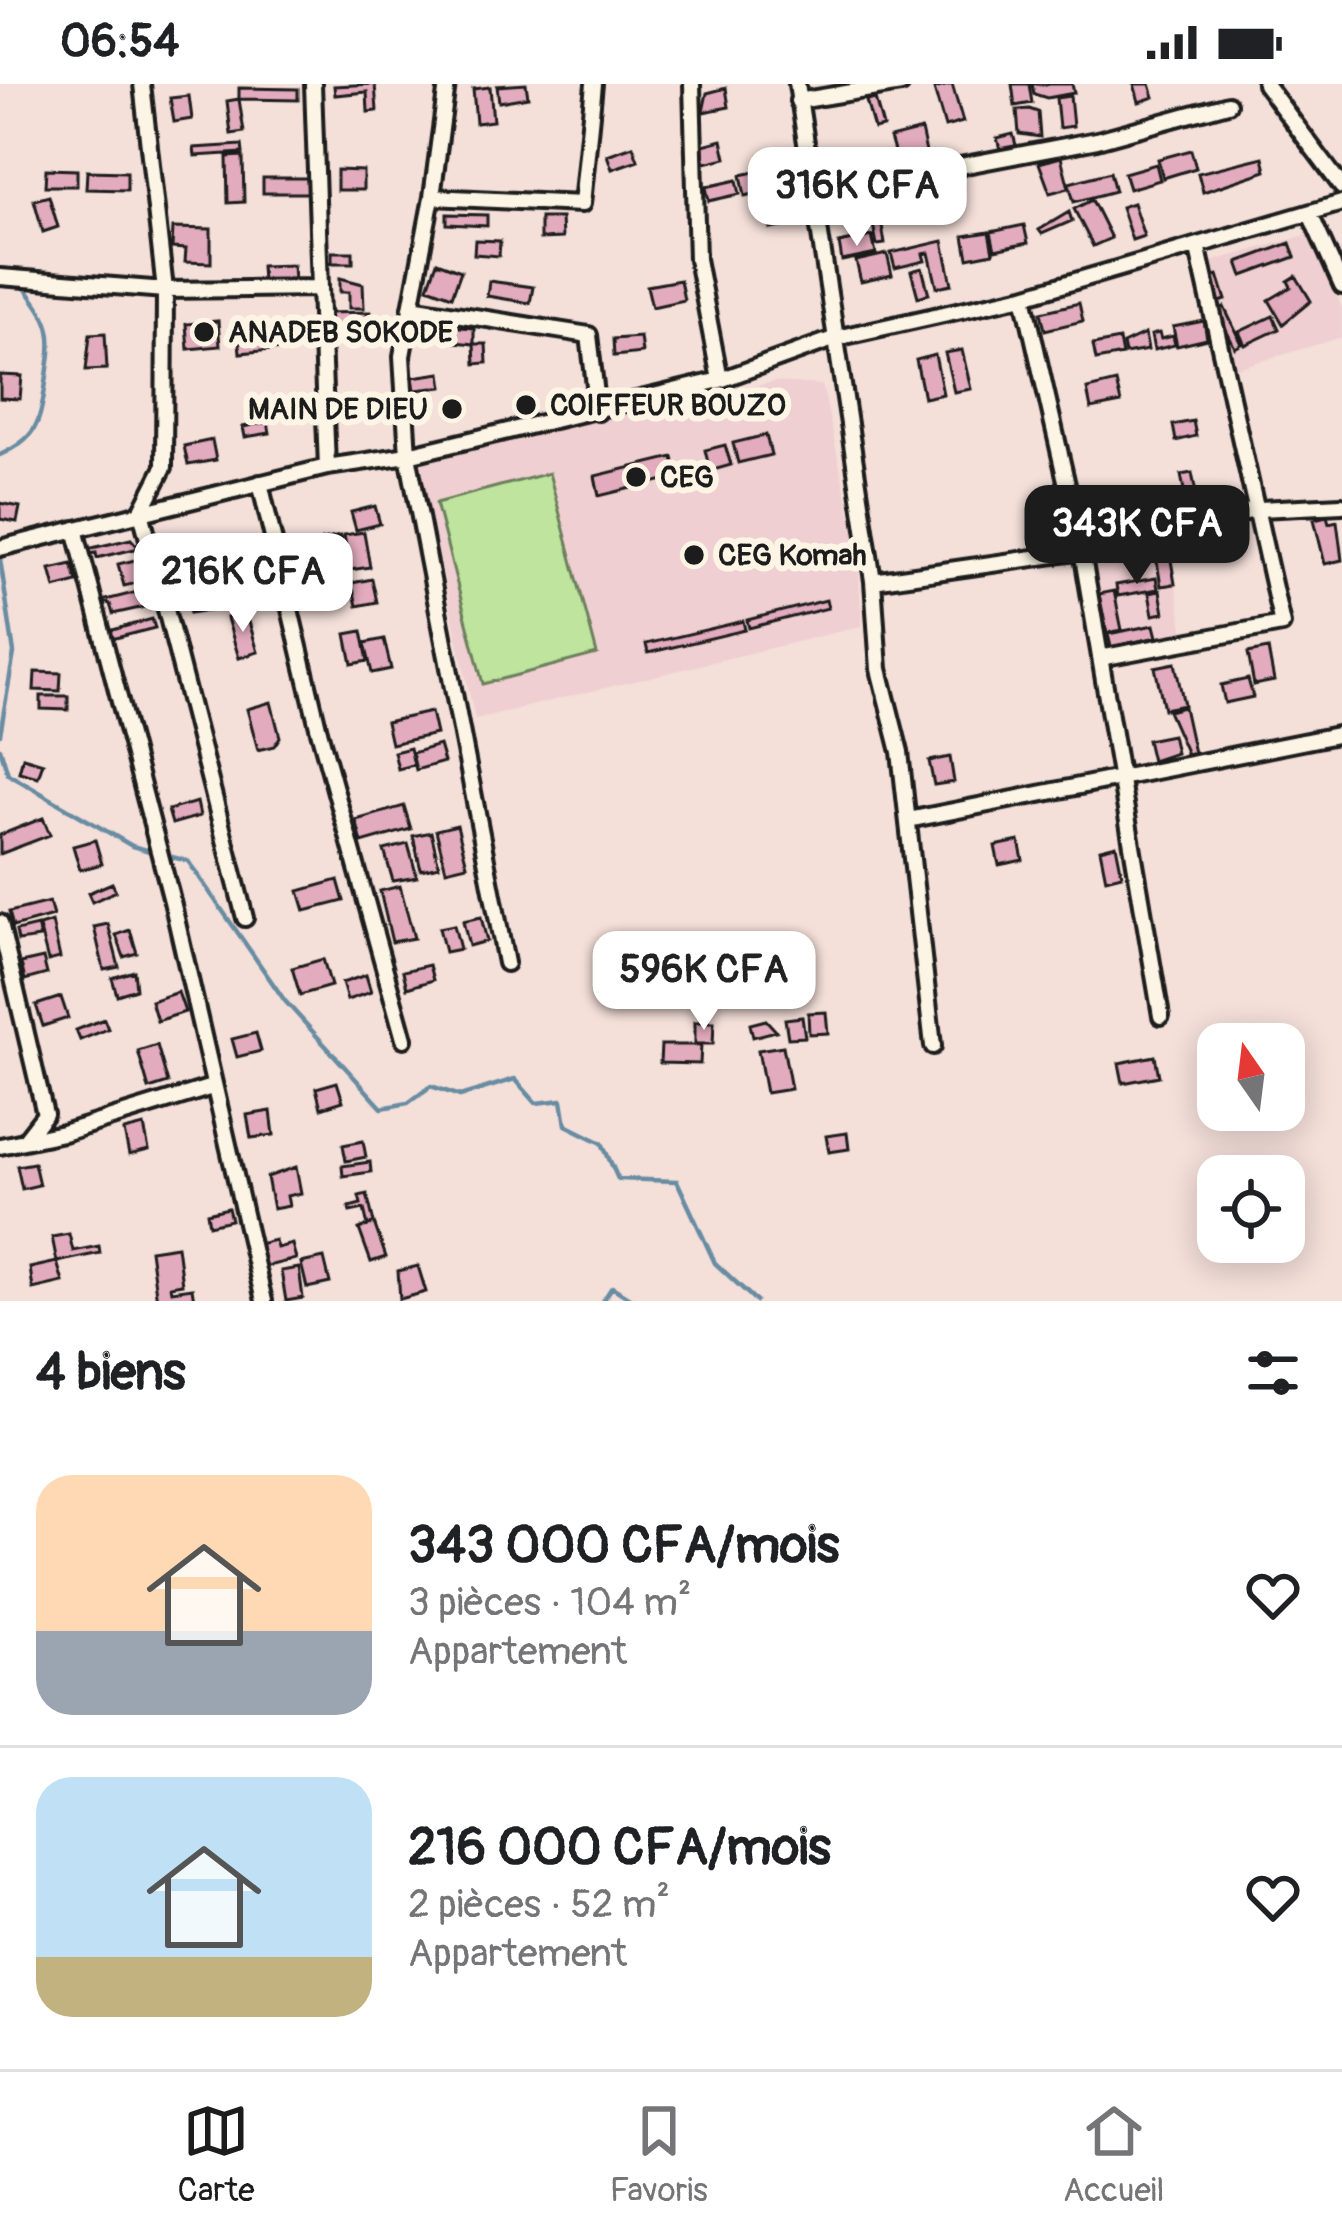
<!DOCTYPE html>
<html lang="fr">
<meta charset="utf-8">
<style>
:root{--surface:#fff;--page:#f2f2f2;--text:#202124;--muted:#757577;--line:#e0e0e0;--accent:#1c1c1c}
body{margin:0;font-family:Pangolin,sans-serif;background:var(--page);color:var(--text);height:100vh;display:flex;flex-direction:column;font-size:45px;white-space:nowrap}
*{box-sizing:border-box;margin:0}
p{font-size:39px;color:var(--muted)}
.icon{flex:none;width:66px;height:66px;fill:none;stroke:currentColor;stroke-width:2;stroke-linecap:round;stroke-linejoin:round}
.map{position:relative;height:1217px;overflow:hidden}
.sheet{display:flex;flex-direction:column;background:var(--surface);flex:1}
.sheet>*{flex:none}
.needle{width:78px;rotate:346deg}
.buttons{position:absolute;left:1197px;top:939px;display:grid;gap:24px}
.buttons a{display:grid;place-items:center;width:108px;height:108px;border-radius:24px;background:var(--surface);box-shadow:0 6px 30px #0003;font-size:60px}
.price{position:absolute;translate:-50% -102px;padding:0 27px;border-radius:24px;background:#fff;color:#222;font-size:39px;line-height:78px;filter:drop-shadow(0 3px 6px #0008)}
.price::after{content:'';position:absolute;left:50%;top:72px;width:36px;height:27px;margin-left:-18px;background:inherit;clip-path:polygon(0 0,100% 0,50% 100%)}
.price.on{background:var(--accent);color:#fff}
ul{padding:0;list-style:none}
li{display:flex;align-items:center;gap:36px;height:300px;padding:0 36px}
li+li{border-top:3px solid var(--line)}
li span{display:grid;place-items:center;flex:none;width:336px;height:240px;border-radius:36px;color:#555}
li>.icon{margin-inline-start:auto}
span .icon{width:144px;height:144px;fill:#fffc;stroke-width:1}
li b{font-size:51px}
h2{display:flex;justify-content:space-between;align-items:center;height:144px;padding:0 36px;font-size:51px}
.status{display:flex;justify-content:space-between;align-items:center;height:84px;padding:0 60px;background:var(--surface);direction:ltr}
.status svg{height:33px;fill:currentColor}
.tab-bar{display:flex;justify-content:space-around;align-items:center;height:168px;border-top:3px solid var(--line);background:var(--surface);font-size:33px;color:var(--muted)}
.tab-bar a{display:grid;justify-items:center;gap:6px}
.tab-bar .on{color:var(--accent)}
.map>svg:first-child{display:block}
.built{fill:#efcfd1}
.green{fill:#bee49e;stroke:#6d805d;stroke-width:3}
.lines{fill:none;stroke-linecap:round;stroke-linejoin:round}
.stream{stroke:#688ca2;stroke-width:4.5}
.building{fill:#e3abbe;stroke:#1c1c1c;stroke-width:3}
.minor-casing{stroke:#1c1c1c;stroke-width:22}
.minor{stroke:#fcf5e5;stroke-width:14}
.poi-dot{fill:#1c1c1c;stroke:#fcf5e5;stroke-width:4.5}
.labels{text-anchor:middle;stroke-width:12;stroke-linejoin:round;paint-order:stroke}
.poi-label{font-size:30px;font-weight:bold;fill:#1c1c1c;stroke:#fcf5e5;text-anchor:start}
</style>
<div class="status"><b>06:54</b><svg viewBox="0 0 49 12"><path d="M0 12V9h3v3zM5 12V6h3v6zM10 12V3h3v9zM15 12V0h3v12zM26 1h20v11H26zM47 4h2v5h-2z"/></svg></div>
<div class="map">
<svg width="1342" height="1217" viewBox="0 0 1342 1217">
<rect width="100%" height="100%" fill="#f4dfd9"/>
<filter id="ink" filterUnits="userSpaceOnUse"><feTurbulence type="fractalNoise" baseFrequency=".00833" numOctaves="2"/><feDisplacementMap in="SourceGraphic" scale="24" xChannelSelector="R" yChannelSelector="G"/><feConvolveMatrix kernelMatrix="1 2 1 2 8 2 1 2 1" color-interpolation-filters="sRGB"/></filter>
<g filter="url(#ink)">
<path class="built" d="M1310 150 1342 224V253L1234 285 1203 180Z
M774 298 822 301 857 461 862 542 475 635 418 376Z
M1168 454 1184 551 1108 565 1090 473Z"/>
<path class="green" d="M549 389 597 570 483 600 436 419Z"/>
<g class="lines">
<path class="stream" d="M0 371C36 354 39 341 45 305 53 251 57 244 21 199
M0 475 14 569 0 650
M0 664 8 690 132 762 153 768
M164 771 188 777 285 917 382 1024 408 1019 431 1002 460 1012 515 995 536 1019 562 1016 566 1041 602 1059 618 1095 677 1097 715 1179 756 1217
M603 1217 612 1203 634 1217"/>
</g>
<path class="building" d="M375 0 377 27 368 28 367 8 335 11 334 2Z
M526 0 528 13 499 18 497 2Z
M952 0 963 38 945 43 934 5Z
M1012 0H1029L1032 19 1015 22Z
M1032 0H1072L1074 9 1047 14 1034 10Z
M1134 0H1150L1154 13 1139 18Z
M490 3 493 37 476 39 473 5Z
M239 4 298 5V16L239 15Z
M726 4 729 23 703 28 707 9Z
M189 12 192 35 174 38 170 14Z
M1070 12 1073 42 1059 44 1056 14Z
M239 15 244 48 231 50 227 17Z
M875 15 883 43 874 45 866 17Z
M1029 25 1038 28 1040 53 1019 50 1017 26Z
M921 46 927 73 898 81 890 54Z
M1013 50 1017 65 1001 69 997 54Z
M722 56 726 74 705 79 699 62Z
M242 61 243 69 195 72 194 64Z
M633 62 638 76 612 85 607 71Z
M1191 66 1196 84 1163 94 1158 75Z
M864 70 866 76 829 87 826 75Z
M243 72 244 118 228 119 227 73Z
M1061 73 1069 104 1050 109 1039 79Z
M1263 73 1266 87 1203 108 1198 89Z
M1156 80 1160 96 1129 105 1124 89Z
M46 85 77 86V102H45Z
M770 85 775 105 745 112 741 91Z
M337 86 363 87V106H337Z
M87 87 127 88V106L86 105Z
M1110 88 1115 107 1074 118 1069 99Z
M263 94H308V109H263Z
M737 96 740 110 709 117 706 103Z
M877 111 885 160 877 161 873 140 867 141 864 123 852 125 851 115Z
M49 112 58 143 43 148 34 116Z
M851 115 854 131 827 135 825 120Z
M1092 116 1111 154 1093 162 1074 125Z
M1133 119 1144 152 1132 156 1121 123Z
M795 123 798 140 771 145 768 129Z
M1069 128 1072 137 1042 150 1039 146Z
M447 130 487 131V142L447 140Z
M540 134H561L562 154 540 155Z
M1024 141 1028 159 995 166 991 148Z
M173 144 211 145V179L185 178 186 165 172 164Z
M989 148 993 169 968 174 964 152Z
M872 152 876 170 842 177 839 159Z
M475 156 500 157 499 172 474 170Z
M943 157 952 200 937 203 929 169 923 170 925 177 895 184 891 169Z
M1290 159 1295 173 1243 192 1238 178Z
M332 168H353V179H332Z
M887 170 892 191 861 198 856 177Z
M437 178 461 187 452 212 428 203Z
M293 181 294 197 262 198 261 182Z
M922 184 929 210 918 213 911 187Z
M1218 191 1226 216 1213 220 1205 195Z
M1296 192 1311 217 1283 240 1269 216 1291 203 1288 197Z
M340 194 363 200 364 224H349V208H340Z
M680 196 684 216 652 223 647 202Z
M489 197 533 203 530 219 487 212Z
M1079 219 1083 237 1045 246 1041 228Z
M1224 223 1242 260 1235 264 1216 226Z
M370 228 371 247 327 239 326 229Z
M1273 232 1279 245 1245 261 1239 248Z
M218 237 220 262 188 265 186 240Z
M1204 237 1207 255 1177 262 1173 243Z
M255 242H260L261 253 268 256 282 255 283 265 240 269 239 258 256 257Z
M446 242 474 244V260L445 257Z
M105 249 107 285 86 286 90 250Z
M1159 249 1161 255 1173 252 1175 261 1154 266 1151 251Z
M1145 250 1148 266 1125 270 1123 260Z
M640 253 642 269 614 272 613 255Z
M1119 256 1122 271 1096 276 1093 261Z
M474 260H486L487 279 475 280Z
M962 266 971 305 954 308 945 269Z
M935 271 943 310 924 314 916 276Z
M441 289 443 303 415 306 413 293Z
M0 291 22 292 20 315 0 314Z
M1116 298 1121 319 1091 325 1087 305Z
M1193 337 1196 352 1176 357 1173 341Z
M268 338 270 349 245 353 243 343Z
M766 351 771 371 738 379 733 359Z
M212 356 216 376 188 381 184 362Z
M725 361 731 381 710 387 705 366Z
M673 373 677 393 599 412 595 392Z
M1192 389 1198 419 1187 421 1181 391Z
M0 419 20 423 17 438 0 435Z
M375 422 380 440 356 446 351 428Z
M1327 432 1329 439 1337 437 1342 476 1325 480 1314 435Z
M364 448 370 483 350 486 344 451Z
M340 452 348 491 330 495 322 456Z
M131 455 139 464 97 474 96 469 89 470 88 465Z
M1168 458 1175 500 1161 502 1154 460Z
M139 475 145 497 124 502 118 480Z
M72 480 77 498 55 504 50 485Z
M321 482 327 501 302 508 297 488Z
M1156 494 1158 505 1118 512 1116 501Z
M372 495 377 518 357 522 352 499Z
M149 505 153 521 113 530 110 520 102 517Z
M204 507 213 525 190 529 188 515Z
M1114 507 1122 546 1107 549 1099 510Z
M1160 507 1164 529 1153 531 1149 509Z
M826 516 828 524 749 544 747 536Z
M246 528 258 568 239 574 227 534Z
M152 535 155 544 112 555 109 547Z
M743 537 745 546 648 569 646 560Z
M1154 541 1157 553 1111 563 1108 550Z
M362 547 368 577 352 580 346 550Z
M384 555 391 585 372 589 365 559Z
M1268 565 1274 597 1254 601 1248 569Z
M1175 579 1184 621 1164 625 1155 583Z
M35 588 61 589 60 607 34 606Z
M1248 595 1253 613 1225 619 1221 601Z
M41 612H68V626L41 625Z
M271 618 280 653 274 662 258 666 247 625Z
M1184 623 1194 669 1187 670 1168 627Z
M431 628 436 650 391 660 386 638Z
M1172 651 1176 669 1152 677 1147 656Z
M439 661 444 678 416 686 412 669Z
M410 664 414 681 398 685 394 668Z
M23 673 43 679 38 693 19 688Z
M950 673 954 698 934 701 929 677Z
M197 718 200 732 172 740 168 726Z
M404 722 411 745 362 759 356 736Z
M43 734 50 751 0 770V751Z
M457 741 467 781 446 786 436 746Z
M431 748 439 782 421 786 413 752Z
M95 756 102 780 80 786 73 762Z
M1019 757 1023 776 999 781 995 762Z
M408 760 417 793 393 797 384 766Z
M1116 761 1122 791 1106 795 1100 765Z
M338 796 344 817 305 827 299 807Z
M112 799 116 807 92 818 88 809Z
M400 802 414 854 392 858 380 807Z
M49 818 53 832 13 843 9 828Z
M481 833 487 857 469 862 463 837Z
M52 838 60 874 48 877 39 842Z
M108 840 119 883 104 886 94 843Z
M454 841 460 865 445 868 439 844Z
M37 842 40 854 18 857 16 847Z
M130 846 137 869 124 873 116 851Z
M43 874 47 890 25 896 21 879Z
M323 875 331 902 300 911 292 884Z
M429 881 433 896 407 904 403 887Z
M134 887 136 905 117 911 112 894Z
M366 891 371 908 347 916 342 899Z
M178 908 185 928 157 937 151 917Z
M61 913 68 934 43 942 36 921Z
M826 928 828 949 809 950 808 929Z
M802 933 805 953 788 954 785 935Z
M104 935 108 945 80 956 76 946Z
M766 936 776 947 753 953 750 940Z
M695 938H714L713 960H695Z
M256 949 261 967 237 973 232 955Z
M157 961 168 999 149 1005 138 967Z
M661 961H701L700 980 660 979Z
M783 962 791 1005 766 1009 758 966Z
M1155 972 1159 992 1123 999 1119 979Z
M337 998 343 1017 321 1024 316 1004Z
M271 1027 274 1051 251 1054 247 1031Z
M144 1042 149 1066 129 1071 124 1047Z
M847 1049 849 1065 829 1068 826 1052Z
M363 1057 366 1073 346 1077 343 1061Z
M370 1078 371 1088 343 1092 342 1082Z
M34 1079 39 1101 22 1105 17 1082Z
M296 1083 301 1109 287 1112 289 1122 273 1125 267 1093Z
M367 1110 374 1139 368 1142 364 1125 350 1128 349 1123 361 1120 359 1112Z
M228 1124 231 1136 209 1141 207 1129Z
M374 1139 386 1173 371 1178 359 1145Z
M69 1150 73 1167 99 1162 100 1169 57 1178 52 1153Z
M275 1156 277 1164 292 1160 296 1175 264 1183 258 1160Z
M177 1162 182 1200 170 1202 171 1207 192 1204 194 1217H157L150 1166Z
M324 1174 330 1199 307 1204 301 1179Z
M57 1178 63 1198 33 1205 30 1184Z
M418 1182 426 1208 400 1215 398 1187Z
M299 1184 303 1214 286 1217 281 1187Z"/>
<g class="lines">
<defs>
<path id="minor" d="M142 0 165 206 164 383 141 428 245 834
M313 0 320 204
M447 0 432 113 402 272 408 371 506 879
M692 0 697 175 720 296
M797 0 873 497 879 585 900 668 933 962
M1265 0 1342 103
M798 17 901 0
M813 110 1097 56 1228 20
M432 113 582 120 594 0
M1310 130 1342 202
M0 193 165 206 320 204 327 383
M1024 212 1082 467 1161 932
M411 223 589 251 598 328
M260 399 319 647 404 955
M75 445 172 817 264 1217
M0 464 327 383 408 371 720 296 836 254 1024 212 1342 119
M873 497 1082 467 1259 425 1342 421
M1100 574 1282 540 1198 165
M908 736 1342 650
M0 839 45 1030 24 1057
M0 1062 63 1049 212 1003"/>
</defs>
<use href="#minor" class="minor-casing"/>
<use href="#minor" class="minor"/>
</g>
</g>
<g class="poi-dot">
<circle cx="204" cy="248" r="12"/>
<circle cx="526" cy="321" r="12"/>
<circle cx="452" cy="325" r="12"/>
<circle cx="636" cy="393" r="12"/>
<circle cx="694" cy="471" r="12"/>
</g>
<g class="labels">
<g class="poi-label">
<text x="228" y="258">ANADEB SOKODE</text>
<text x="550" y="331">COIFFEUR BOUZO</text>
<text x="428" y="335" text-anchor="end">MAIN DE DIEU</text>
<text x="660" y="403">CEG</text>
<text x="718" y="481">CEG Komah</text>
</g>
</g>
</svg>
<div class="buttons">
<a><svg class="needle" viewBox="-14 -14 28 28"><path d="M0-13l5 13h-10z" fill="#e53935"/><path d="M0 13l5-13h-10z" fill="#757577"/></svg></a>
<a><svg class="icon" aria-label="locate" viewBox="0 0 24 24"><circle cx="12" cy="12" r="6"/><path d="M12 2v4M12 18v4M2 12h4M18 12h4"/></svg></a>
</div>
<b class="price" style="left:857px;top:165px">316K CFA</b>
<b class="price on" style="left:1137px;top:503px">343K CFA</b>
<b class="price" style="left:243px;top:551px">216K CFA</b>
<b class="price" style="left:704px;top:949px">596K CFA</b>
</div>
<section class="sheet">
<h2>4 biens<svg class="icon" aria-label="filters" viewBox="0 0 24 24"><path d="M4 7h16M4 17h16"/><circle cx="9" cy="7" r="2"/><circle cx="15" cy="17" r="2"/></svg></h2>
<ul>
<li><span style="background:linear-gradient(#ffd9b3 65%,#9aa5b1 0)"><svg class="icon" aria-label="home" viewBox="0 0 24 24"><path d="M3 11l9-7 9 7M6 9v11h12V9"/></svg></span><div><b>343 000 CFA/mois</b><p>3 pièces · 104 m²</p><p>Appartement</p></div><svg class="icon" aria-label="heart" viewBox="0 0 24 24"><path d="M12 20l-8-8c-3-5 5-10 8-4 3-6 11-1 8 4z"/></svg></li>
<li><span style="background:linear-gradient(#bfe0f5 75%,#c2b280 0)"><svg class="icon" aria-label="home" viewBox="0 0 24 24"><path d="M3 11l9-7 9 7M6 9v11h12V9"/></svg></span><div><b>216 000 CFA/mois</b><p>2 pièces · 52 m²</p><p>Appartement</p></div><svg class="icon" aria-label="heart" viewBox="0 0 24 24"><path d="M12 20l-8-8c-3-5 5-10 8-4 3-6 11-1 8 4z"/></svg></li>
</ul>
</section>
<nav class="tab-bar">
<a class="on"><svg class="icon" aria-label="map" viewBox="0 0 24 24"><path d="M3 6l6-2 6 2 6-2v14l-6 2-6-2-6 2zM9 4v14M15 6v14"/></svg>Carte</a>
<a><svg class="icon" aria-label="saved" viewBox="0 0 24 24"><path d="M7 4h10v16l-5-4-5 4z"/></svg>Favoris</a>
<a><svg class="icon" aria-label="home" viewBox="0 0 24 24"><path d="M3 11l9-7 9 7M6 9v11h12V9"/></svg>Accueil</a>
</nav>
